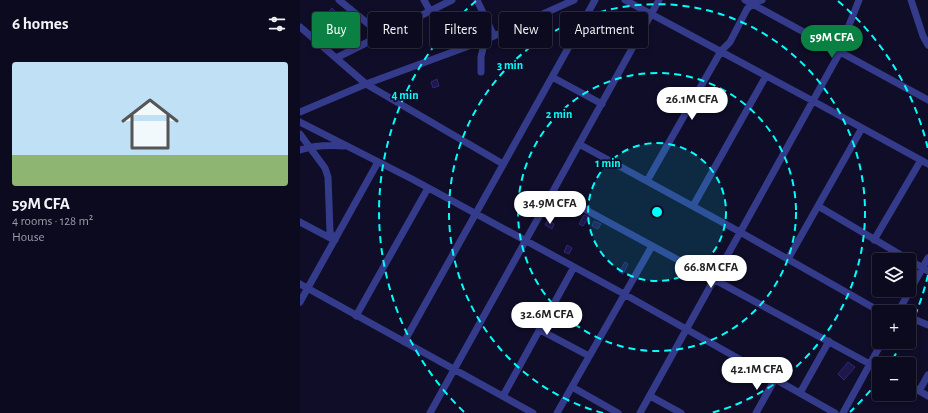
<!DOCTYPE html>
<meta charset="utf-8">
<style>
:root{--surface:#0b0a1e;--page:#141327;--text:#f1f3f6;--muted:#9a9aa4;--line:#2b2b3c;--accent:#0b8043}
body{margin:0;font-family:"Alegreya Sans",sans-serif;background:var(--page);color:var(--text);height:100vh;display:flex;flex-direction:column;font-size:15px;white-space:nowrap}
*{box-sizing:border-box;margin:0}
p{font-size:13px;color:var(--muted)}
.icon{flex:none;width:22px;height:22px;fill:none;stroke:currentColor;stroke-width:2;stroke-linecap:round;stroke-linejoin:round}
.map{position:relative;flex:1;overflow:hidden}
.panel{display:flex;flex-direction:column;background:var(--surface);width:300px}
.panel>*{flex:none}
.hud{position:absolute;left:12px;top:12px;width:380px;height:36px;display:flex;gap:8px}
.buttons{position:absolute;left:572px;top:253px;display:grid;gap:8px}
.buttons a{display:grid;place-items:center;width:44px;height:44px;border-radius:4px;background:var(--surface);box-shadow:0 2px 6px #0003,0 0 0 1px var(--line);font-size:20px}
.price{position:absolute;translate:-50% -34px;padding:0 9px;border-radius:14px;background:#fff;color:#222;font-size:13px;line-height:26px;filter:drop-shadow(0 1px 2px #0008)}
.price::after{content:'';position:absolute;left:50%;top:24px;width:12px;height:9px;margin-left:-6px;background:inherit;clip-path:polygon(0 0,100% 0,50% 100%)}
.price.active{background:var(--accent);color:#fff}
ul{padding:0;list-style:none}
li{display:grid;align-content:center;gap:8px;height:212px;padding:0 12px}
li+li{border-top:1px solid var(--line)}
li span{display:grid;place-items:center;height:124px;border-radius:4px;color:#555}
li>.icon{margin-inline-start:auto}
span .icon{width:72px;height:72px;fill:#fffc;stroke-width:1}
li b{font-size:17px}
h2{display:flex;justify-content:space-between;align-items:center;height:48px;padding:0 12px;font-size:17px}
.chip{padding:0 14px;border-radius:4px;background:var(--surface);box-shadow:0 2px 6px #0003,0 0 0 1px var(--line);font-size:14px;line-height:36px}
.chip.active{background:var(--accent);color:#fff}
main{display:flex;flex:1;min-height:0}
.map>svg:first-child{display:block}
.building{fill:#1d184a;stroke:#2f2878}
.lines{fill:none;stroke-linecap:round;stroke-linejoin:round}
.minor{stroke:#353b8b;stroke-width:7}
.ring{fill:none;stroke:#00fffc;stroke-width:2;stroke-dasharray:7 5}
.centre{fill:#00fffc;stroke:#0f0d28;stroke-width:2}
.ring-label{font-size:12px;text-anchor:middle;font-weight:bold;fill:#00fffc;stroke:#0f0d28;stroke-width:3.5;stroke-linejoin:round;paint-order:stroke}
</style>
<main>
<section class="panel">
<h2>6 homes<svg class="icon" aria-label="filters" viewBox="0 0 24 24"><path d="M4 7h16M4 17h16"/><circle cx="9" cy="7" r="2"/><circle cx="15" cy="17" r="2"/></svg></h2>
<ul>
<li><span style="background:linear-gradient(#bfe0f5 75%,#8fb573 0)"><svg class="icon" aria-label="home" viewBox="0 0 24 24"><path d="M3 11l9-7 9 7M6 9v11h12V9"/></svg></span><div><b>59M CFA</b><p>4 rooms · 128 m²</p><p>House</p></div></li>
</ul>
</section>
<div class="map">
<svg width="628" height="413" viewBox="0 0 628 413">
<rect width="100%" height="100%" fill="#0f0d28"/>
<path class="building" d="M32 8 37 13 32 19 27 14Z
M137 79 139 86 133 88 131 82Z
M258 203 270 209 268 213 256 206Z
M284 215 289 217 283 226 279 224Z
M248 220 254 224 252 229 245 225Z
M294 221 301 224 298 229 292 226Z
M267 245 272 248 269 254 264 252Z
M325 262 328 264 323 274 319 272Z
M548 362 555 367 544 380 538 374Z"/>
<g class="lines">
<path class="minor" d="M39 0 82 35
M124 0 130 11
M177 0 194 36
M325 0 513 101 628 164
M445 0 628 100
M611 0 623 36 628 45
M0 27 66 84 185 40 274 0
M36 58 152 0
M181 72V57L185 40
M252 77 302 104
M0 112 66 84 203 164
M0 122 112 179 324 294 535 413
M0 134 25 168 28 177 30 232 35 240
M279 144 440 232 581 312
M0 150C15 145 29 145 44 146
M347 181 421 51 430 42 447 9 452 4 462 0
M253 192 579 369
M393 206 466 76
M518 206 628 271
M0 222 34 240
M574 240 621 160
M488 259 562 128
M0 284 233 413
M0 302 78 162
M598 312 628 258
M56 316 128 188
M609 317 628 325
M240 330 289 356
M104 342 295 0
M609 385 628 396
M272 387 318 413
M619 391 628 375
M500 393 529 341
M203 396 274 267
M350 396 381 413
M130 413 359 0
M257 413 352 246
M340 413 540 52 544 38 559 0
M456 413 475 379
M543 413 582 342"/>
</g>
<circle cx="357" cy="212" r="69" fill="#00fffc" fill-opacity=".12"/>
<g class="ring">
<circle cx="357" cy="212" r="69"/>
<circle cx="357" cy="212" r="139"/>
<path d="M303 413A208 208 0 1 1 411 413"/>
<path d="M628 275A278 278 0 0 1 610 327M602 343A278 278 0 0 1 590 363M578 381A278 278 0 0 1 550 412M164 412A278 278 0 0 1 176 1M538 1A278 278 0 0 1 628 149"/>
</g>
<circle cx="357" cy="212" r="6" class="centre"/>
<g class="ring-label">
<text x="210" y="69">3 min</text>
<text x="105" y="99">4 min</text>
<text x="259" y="118">2 min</text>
<text x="308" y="167">1 min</text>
</g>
</svg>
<div class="buttons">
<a><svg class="icon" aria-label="layers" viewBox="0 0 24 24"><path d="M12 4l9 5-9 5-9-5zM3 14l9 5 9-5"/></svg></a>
<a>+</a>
<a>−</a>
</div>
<b class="price active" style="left:532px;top:59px">59M CFA</b>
<b class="price" style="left:392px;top:121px">26.1M CFA</b>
<b class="price" style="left:250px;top:225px">34.9M CFA</b>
<b class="price" style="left:411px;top:289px">66.8M CFA</b>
<b class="price" style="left:247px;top:336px">32.6M CFA</b>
<b class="price" style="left:457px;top:391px">42.1M CFA</b>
<div class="hud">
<a class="chip active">Buy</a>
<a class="chip">Rent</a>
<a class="chip">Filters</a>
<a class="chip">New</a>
<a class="chip">Apartment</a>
</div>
</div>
</main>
